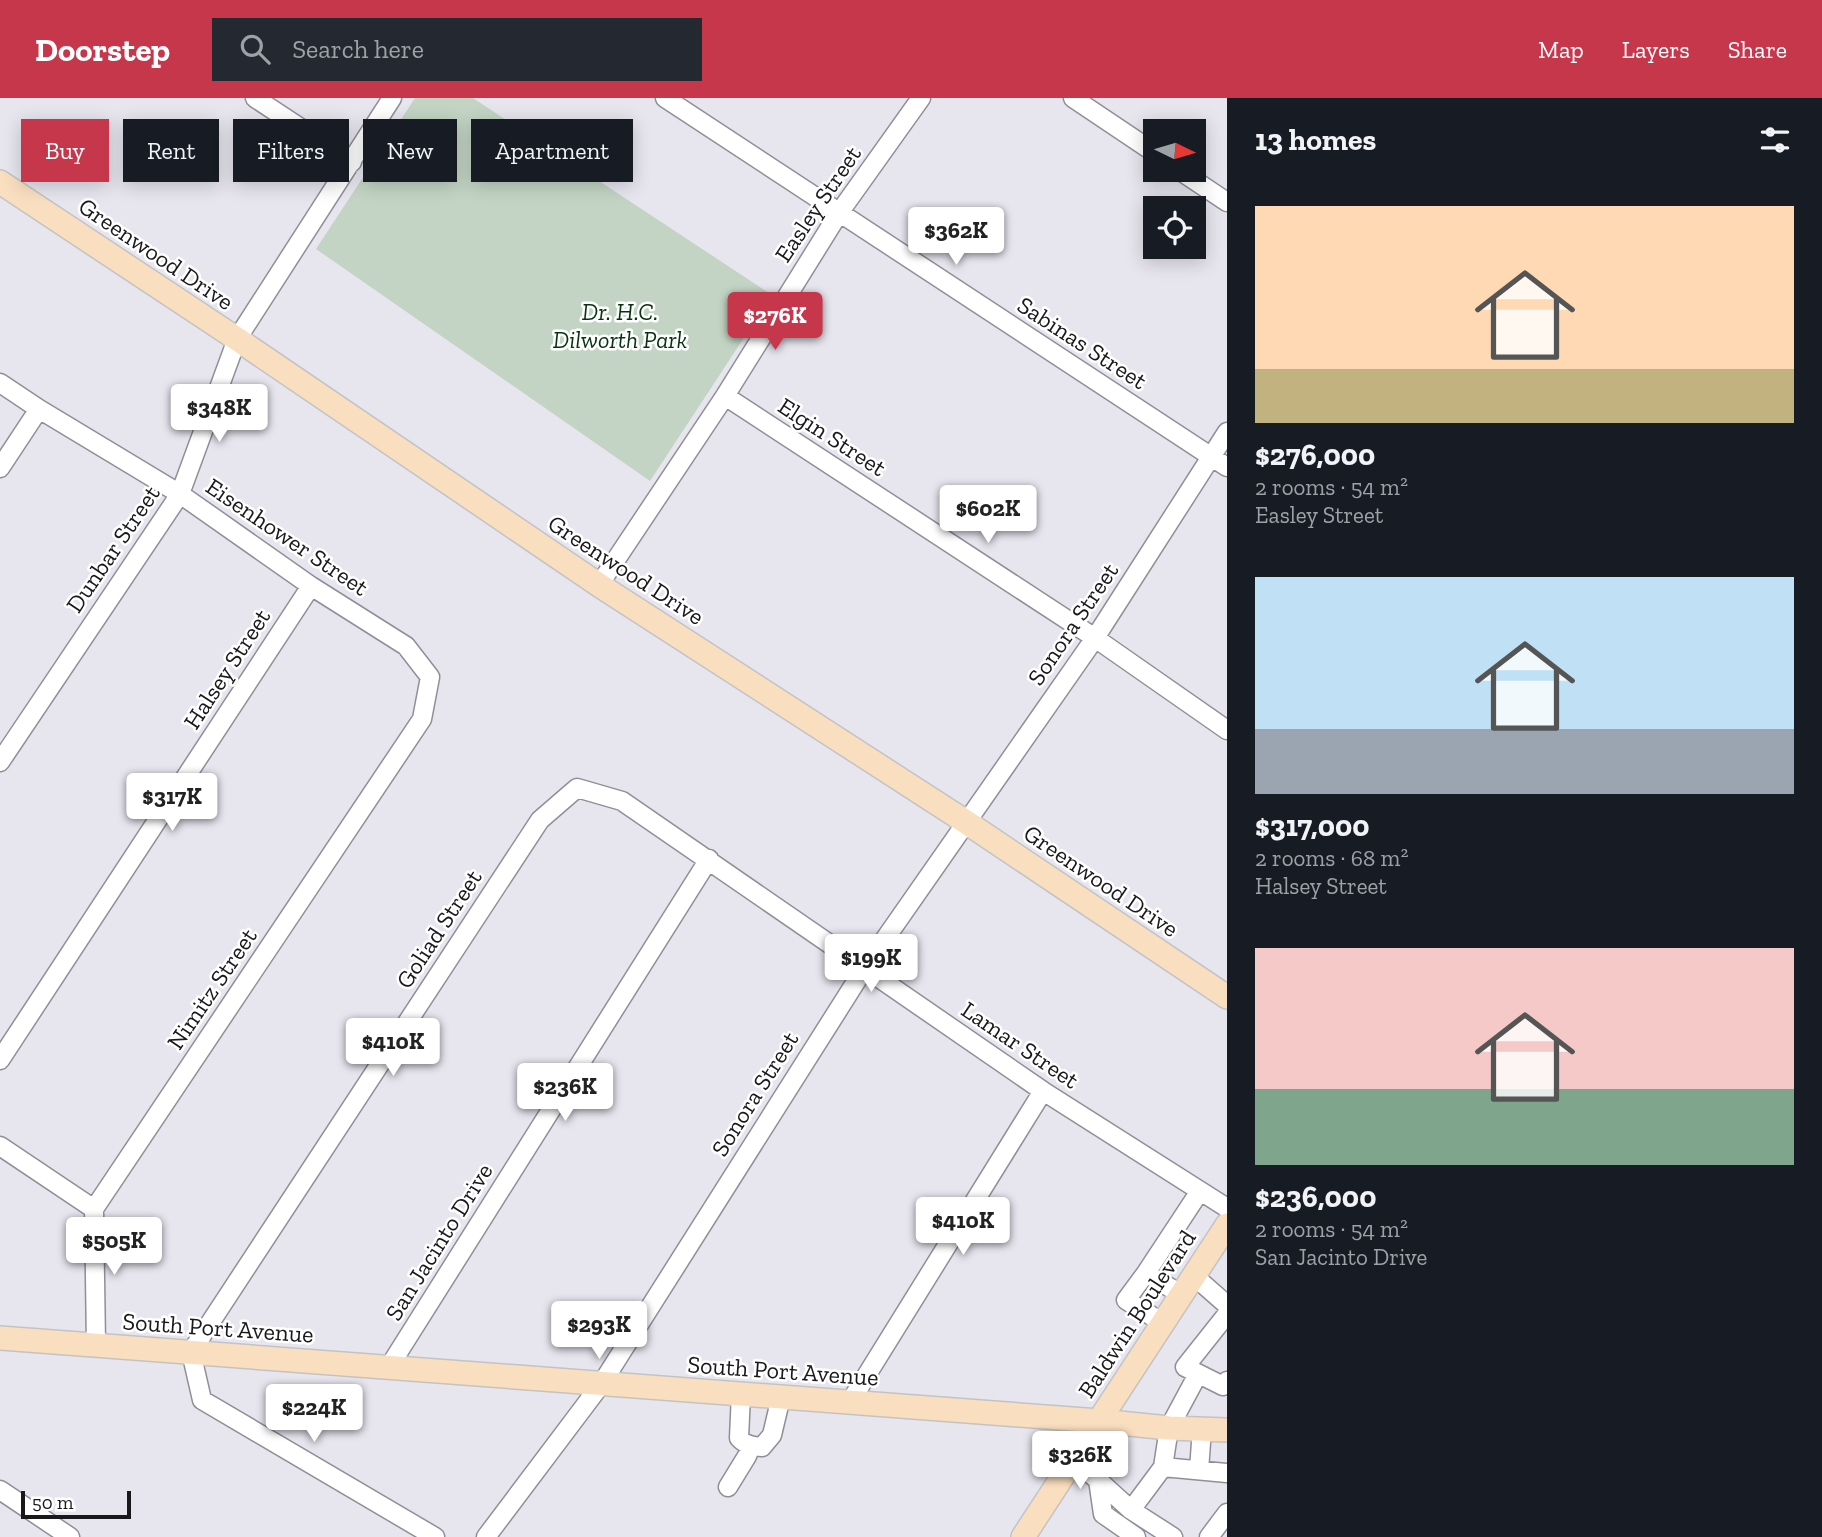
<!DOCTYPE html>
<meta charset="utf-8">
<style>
:root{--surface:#171b24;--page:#242831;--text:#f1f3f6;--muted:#9ea1a6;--accent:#c7374c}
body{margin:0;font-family:"Zilla Slab",serif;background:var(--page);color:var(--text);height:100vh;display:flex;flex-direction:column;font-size:26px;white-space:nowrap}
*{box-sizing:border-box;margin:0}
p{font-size:23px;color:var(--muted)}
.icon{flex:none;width:38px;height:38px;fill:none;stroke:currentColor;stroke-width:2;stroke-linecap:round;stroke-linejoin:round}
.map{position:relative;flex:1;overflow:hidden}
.panel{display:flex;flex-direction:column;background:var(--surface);width:595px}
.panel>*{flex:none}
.top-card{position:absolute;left:21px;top:21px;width:665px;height:63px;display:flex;gap:14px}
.needle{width:46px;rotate:95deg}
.fabs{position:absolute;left:1143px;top:21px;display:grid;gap:14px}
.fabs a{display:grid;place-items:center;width:63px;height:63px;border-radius:0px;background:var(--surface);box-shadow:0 4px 18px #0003;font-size:35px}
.scale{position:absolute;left:21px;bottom:18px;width:110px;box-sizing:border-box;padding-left:7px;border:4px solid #19181b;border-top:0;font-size:19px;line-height:24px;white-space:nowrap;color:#19181b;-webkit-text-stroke:5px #fff;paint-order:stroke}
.price{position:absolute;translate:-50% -60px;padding:0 16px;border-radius:7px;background:#fff;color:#222;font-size:23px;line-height:46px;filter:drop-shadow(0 2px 4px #0008)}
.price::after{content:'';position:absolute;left:50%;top:42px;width:21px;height:16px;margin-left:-10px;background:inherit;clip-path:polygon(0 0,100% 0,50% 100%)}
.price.selected{background:var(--accent);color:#fff}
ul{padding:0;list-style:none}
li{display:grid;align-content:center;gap:14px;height:371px;padding:0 28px}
li span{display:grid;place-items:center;height:217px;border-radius:0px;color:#555}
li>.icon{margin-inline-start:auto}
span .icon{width:126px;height:126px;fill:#fffc;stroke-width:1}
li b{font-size:30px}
h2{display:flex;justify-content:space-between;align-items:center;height:84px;padding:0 28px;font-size:30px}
.chip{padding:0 24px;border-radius:0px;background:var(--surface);box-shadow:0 4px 18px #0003;font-size:24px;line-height:63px}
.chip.selected{background:var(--accent);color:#fff}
header{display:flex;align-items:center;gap:42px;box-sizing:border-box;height:98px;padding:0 35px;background:var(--accent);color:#fff}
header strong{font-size:33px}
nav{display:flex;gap:38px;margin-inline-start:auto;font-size:24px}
.search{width:490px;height:63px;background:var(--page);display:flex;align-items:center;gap:18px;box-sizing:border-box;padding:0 24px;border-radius:0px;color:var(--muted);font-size:26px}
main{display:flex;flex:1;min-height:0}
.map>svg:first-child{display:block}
.green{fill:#c3d4c4}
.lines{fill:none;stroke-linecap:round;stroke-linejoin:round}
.minor-casing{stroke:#918e97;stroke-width:21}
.major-casing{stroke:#c3c3c4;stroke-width:26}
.minor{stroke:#fff;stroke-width:18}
.major{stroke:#fadec0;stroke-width:23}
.labels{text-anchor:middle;stroke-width:5;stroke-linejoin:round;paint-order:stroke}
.street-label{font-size:24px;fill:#19181b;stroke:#fff}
.park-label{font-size:24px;font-style:italic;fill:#083310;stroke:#fff}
</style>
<header>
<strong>Doorstep</strong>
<div class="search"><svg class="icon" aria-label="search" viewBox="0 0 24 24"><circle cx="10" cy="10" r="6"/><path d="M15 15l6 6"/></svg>Search here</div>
<nav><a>Map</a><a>Layers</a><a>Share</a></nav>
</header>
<main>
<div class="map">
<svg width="1227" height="1439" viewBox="0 0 1227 1439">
<rect width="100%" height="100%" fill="#e7e5ee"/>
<path class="green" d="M415 0H473L772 197 650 383 316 151Z"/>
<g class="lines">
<defs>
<path id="minor" d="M255 0 352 64
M665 0 1227 369
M1073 0 1155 55
M1179 72 1227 104
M0 285 39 311 180 396 311 488 406 548 430 579 422 621 94 1111 96 1247
M725 298 1095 540 1227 632
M0 370 39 311
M599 487 725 298 839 115 921 0
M0 664 180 396 237 241 392 0
M0 962 311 488
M0 1048 94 1111
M1146 1175 1126 1202 1163 1225
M1194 1178 1227 1207
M1182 1197 1146 1175 1200 1093
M1227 1216 1185 1269 1223 1288 1227 1283
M389 1269 709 761
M1198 1276 1169 1330 1163 1369 1227 1375
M741 1296 739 1340C745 1347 752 1348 762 1349L772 1337 781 1299
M850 1304 1043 993
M1074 1363 1098 1382 1103 1416 1136 1439
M1199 1372 1202 1331
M1098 1382 1131 1412 1163 1369
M728 1389 747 1358 751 1348
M0 1392 70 1439
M1131 1412 1173 1439
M435 1439 202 1302 191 1254 540 722 577 690 622 703 1043 993 1227 1110
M486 1439 602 1285 864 871 1095 540 1227 334
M1209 1439 1227 1415"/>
<path id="major" d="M0 84 237 241 599 487 966 724 1227 899
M0 1240 1099 1323 1169 1330 1227 1332
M1023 1439 1227 1127"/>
</defs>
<use href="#minor" class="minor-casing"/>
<use href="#major" class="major-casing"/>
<use href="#minor" class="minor"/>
<use href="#major" class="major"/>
</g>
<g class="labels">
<g class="street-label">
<text transform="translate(818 106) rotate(-56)" y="8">Easley Street</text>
<text transform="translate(156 156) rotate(34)" y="8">Greenwood Drive</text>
<text transform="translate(1082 245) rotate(33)" y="8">Sabinas Street</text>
<text transform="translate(832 339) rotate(33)" y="8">Elgin Street</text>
<text transform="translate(287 439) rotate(34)" y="8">Eisenhower Street</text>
<text transform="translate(113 451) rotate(-56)" y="8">Dunbar Street</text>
<text transform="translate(626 472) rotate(33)" y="8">Greenwood Drive</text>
<text transform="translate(1073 526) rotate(-56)" y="8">Sonora Street</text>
<text transform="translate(227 571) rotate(-57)" y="8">Halsey Street</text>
<text transform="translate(1101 783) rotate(34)" y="8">Greenwood Drive</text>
<text transform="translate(439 831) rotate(-57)" y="8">Goliad Street</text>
<text transform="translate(212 891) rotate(-56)" y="8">Nimitz Street</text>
<text transform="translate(1020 947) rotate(34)" y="8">Lamar Street</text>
<text transform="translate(755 996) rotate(-58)" y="8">Sonora Street</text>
<text transform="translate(439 1144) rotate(-58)" y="8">San Jacinto Drive</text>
<text transform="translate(1137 1216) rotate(-57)" y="8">Baldwin Boulevard</text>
<text transform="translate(218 1230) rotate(4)" y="8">South Port Avenue</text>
<text transform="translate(783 1273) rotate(4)" y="8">South Port Avenue</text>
</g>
<g class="park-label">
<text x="620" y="222">Dr. H.C.<tspan x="620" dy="28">Dilworth Park</tspan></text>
</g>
</g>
</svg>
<div class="fabs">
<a><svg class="needle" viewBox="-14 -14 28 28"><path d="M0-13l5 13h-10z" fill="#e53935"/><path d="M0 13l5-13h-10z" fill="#9ea1a6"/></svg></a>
<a><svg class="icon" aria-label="locate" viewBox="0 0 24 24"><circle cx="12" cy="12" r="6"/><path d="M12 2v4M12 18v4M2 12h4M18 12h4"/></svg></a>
</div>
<div class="scale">50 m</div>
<b class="price" style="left:956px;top:169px">$362K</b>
<b class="price selected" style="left:775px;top:254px">$276K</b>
<b class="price" style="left:219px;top:346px">$348K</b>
<b class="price" style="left:988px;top:447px">$602K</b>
<b class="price" style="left:172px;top:735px">$317K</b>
<b class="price" style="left:871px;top:896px">$199K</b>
<b class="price" style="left:393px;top:980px">$410K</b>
<b class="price" style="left:565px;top:1025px">$236K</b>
<b class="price" style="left:963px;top:1159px">$410K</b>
<b class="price" style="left:114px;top:1179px">$505K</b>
<b class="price" style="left:599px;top:1263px">$293K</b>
<b class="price" style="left:314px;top:1346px">$224K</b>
<b class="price" style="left:1080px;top:1393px">$326K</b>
<div class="top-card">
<a class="chip selected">Buy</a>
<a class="chip">Rent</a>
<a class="chip">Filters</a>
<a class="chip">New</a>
<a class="chip">Apartment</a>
</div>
</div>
<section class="panel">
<h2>13 homes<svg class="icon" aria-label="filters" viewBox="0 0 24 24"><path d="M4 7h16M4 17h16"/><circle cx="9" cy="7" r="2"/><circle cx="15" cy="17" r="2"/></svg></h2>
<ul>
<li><span style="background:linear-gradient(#ffd9b3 75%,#c2b280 0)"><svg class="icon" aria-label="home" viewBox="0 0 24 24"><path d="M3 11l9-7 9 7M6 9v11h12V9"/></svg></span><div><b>$276,000</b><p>2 rooms · 54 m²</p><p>Easley Street</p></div></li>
<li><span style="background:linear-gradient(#bfe0f5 70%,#9aa5b1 0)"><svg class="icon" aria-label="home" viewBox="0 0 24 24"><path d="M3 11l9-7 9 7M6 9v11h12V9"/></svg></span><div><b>$317,000</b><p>2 rooms · 68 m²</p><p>Halsey Street</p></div></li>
<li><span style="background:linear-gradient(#f6c9c9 65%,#7fa58c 0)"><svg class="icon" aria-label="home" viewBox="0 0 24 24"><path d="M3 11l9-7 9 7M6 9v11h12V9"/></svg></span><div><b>$236,000</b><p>2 rooms · 54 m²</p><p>San Jacinto Drive</p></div></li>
</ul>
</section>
</main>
